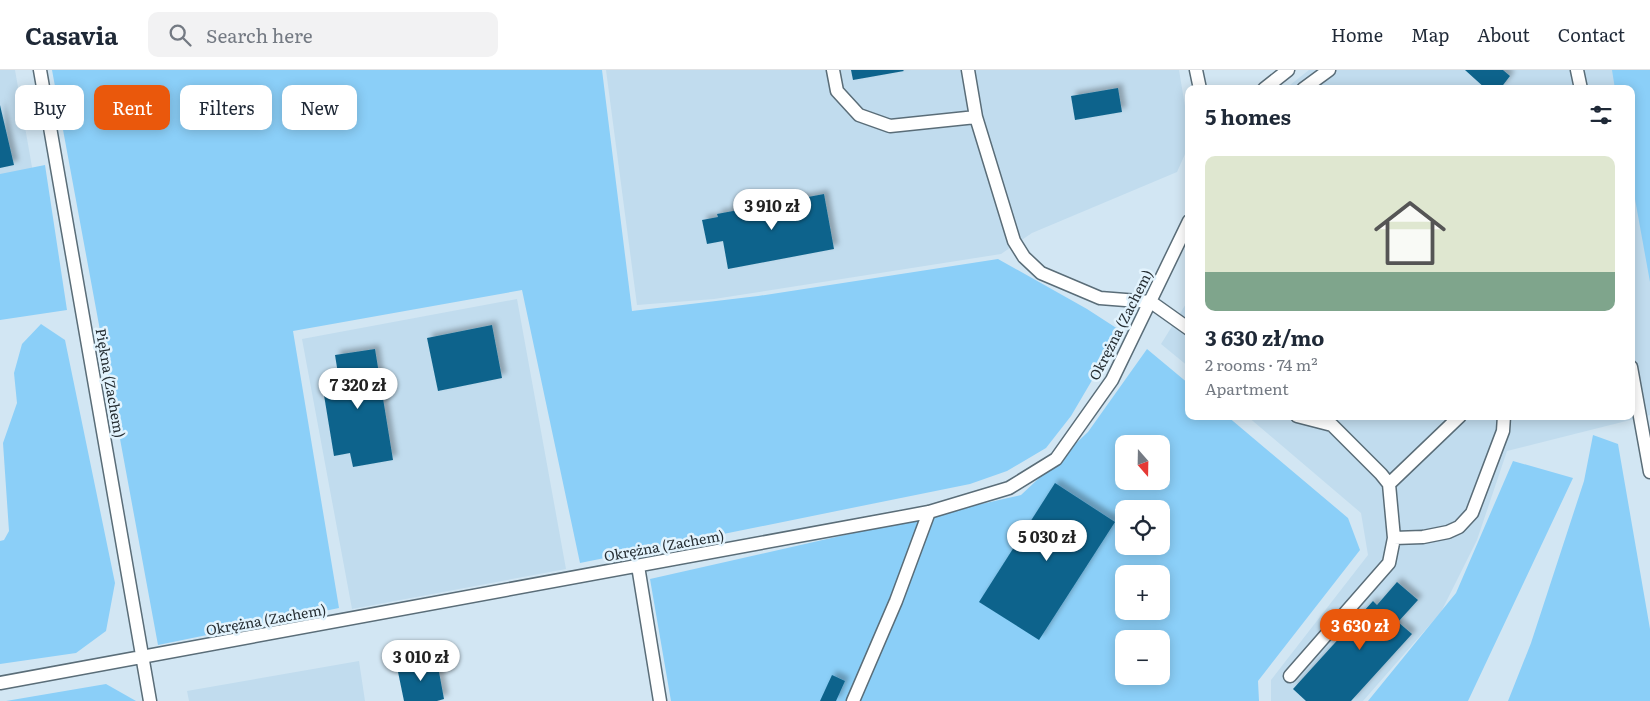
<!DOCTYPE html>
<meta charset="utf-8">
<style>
:root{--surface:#fff;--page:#f2f2f3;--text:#1f2937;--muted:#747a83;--line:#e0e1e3;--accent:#ea580c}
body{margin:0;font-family:Literata,serif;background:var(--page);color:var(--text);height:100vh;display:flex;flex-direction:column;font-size:19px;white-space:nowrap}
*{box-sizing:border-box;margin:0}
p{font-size:16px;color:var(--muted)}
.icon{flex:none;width:28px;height:28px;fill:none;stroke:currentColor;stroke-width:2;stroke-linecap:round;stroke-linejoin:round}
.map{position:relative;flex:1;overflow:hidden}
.details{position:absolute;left:1185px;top:15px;width:450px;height:335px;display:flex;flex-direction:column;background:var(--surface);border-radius:10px;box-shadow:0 2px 12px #0003}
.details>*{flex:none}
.top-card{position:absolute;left:15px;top:15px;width:475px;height:45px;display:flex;gap:10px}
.needle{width:32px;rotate:160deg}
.controls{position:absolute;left:1115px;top:365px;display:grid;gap:10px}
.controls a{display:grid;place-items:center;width:55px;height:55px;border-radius:10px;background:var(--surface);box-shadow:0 2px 12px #0003;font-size:25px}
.price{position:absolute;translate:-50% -42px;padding:0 11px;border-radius:18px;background:#fff;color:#222;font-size:16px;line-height:32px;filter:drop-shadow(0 1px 2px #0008)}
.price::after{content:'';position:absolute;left:50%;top:30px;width:15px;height:11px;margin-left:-8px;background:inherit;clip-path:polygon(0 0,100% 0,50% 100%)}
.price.current{background:var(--accent);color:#fff}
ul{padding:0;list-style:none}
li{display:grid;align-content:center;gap:10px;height:265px;padding:0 20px}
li+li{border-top:1px solid var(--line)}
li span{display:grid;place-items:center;height:155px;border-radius:10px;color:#555}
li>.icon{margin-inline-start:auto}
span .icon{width:90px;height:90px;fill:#fffc;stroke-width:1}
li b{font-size:21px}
h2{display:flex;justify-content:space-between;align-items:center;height:60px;padding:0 20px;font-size:21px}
.chip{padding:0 18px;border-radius:10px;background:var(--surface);box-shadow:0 2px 12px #0003;font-size:18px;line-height:45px}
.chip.current{background:var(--accent);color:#fff}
header{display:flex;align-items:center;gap:30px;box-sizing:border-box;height:70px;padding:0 25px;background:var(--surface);border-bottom:1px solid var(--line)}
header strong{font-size:24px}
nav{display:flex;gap:28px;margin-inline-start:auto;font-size:18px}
.search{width:350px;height:45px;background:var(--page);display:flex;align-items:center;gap:12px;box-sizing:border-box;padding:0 18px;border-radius:10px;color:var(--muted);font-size:19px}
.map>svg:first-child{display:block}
.built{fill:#c1dcee}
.green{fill:#8bcff8;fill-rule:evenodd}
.building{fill:#0f648c;filter:url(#shadow)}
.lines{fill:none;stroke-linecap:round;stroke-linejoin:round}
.service-casing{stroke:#5a6d78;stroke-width:15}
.service{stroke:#fff;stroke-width:12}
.labels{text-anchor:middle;stroke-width:5;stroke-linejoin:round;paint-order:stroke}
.street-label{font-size:14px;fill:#262e33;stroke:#e2f3fd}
</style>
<header>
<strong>Casavia</strong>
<div class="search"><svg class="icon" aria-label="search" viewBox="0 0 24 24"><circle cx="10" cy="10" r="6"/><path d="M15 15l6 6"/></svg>Search here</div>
<nav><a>Home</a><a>Map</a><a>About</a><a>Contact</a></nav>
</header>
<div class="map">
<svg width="1650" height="631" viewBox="0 0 1650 631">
<defs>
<filter id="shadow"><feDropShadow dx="4.5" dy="-4.5" stdDeviation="2.5" flood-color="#0004"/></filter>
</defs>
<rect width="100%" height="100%" fill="#d2e6f3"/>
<path class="built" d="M0 0H15L56 234 0 243Z
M606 0H1179L1189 60V75L1177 102 1032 163 1001 184 714 229 637 235Z
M1309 0H1624L1627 19H1285Z
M1631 50 1650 180V345L1507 381 1477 470 1441 542 1363 631H1271V610L1368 485 1361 443 1247 346H1631Z
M517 229 566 499 352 539 302 269Z
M1189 229V297L1161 274Z
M359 591 365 631H189L187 621Z"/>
<path class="green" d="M52 0H602L632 241 758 226 998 189 1087 239 1121 261 1071 346 1046 378 1007 401 970 414 580 493 522 220 293 261 339 538 158 575Z
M1612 0H1650V212L1631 107V19H1615Z
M45 95 67 240 0 250V104Z
M41 254 65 270 115 513 106 561 76 583 0 594V471L4 470 9 461 3 373 17 333 14 303 22 274Z
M1147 279 1189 314V346H1227L1348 448 1360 480 1258 611 1259 631H671L650 509 1021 425 1088 362ZM1124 374H1161V411H1124ZM1124 439H1161V476H1124ZM1124 504H1161V541H1124ZM1124 569H1161V606H1124Z
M1593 365 1618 374 1650 559V631H1508L1531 573 1584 411Z
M1513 391 1573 408 1468 631H1368L1456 523Z
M106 614 136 631H6Z"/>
<path class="building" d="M851 0H903L904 1 853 10Z
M1465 0H1503L1510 6 1500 19H1486Z
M1118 18 1122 42 1075 50 1071 26Z
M0 35 14 95 0 98Z
M824 124 834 179 728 199 723 171 707 174 702 150 718 147 717 144Z
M492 255 502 308 438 321 427 268Z
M375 279 393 390 353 397 350 383 334 386 323 319 340 316 335 285Z
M1055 413 1115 452 1039 570 979 532Z
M1397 512 1418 530 1398 552 1412 564 1351 631H1306L1293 619 1373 531 1377 535Z
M437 591 444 629 437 631H404L397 597Z
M832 605 845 611 836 631H820Z"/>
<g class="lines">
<defs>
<path id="service" d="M40 0 150 631
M833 0 837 21 859 45 890 56 976 47
M968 0 976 47 1014 171 1024 187 1041 203 1100 228 1151 232 1189 259
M1196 0 1200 19
M1577 0 1581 19
M1264 19 1288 0
M1303 19 1329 0
M1631 297 1650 402
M1389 414 1460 346
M1394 468 1423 467 1448 462 1459 457 1472 443 1503 361 1504 346
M638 496 660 631
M1290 606 1389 493 1394 468 1389 414 1381 404 1332 355 1297 346
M0 613 929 442 1009 418 1056 389 1112 310 1189 151
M853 631 896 531 929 442"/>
</defs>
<use href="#service" class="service-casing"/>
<use href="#service" class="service"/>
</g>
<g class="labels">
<g class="street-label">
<text transform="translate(1121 255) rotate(-63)" y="5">Okrężna (Zachem)</text>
<text transform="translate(110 313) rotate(80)" y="5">Piękna (Zachem)</text>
<text transform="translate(664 476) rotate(-10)" y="5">Okrężna (Zachem)</text>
<text transform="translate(266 550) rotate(-10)" y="5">Okrężna (Zachem)</text>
</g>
</g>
</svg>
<div class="controls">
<a><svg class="needle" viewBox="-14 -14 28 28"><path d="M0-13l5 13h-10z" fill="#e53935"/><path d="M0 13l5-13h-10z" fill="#747a83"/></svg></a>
<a><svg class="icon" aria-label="locate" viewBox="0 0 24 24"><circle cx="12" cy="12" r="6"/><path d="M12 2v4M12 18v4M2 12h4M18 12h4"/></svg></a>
<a>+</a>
<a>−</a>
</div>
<b class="price" style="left:772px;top:161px">3 910 zł</b>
<b class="price" style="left:358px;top:340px">7 320 zł</b>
<b class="price" style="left:1047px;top:492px">5 030 zł</b>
<b class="price current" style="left:1360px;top:581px">3 630 zł</b>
<b class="price" style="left:421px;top:612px">3 010 zł</b>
<div class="top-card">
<a class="chip">Buy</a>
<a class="chip current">Rent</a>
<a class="chip">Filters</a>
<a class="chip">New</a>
</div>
<section class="details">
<h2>5 homes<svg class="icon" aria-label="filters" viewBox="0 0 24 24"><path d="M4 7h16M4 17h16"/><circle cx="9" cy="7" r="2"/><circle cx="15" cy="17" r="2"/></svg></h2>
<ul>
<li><span style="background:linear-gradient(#dfe7d0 75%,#7fa58c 0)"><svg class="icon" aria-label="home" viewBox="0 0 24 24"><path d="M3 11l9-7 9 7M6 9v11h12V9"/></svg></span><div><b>3 630 zł/mo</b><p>2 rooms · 74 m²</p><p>Apartment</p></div></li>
</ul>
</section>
</div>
